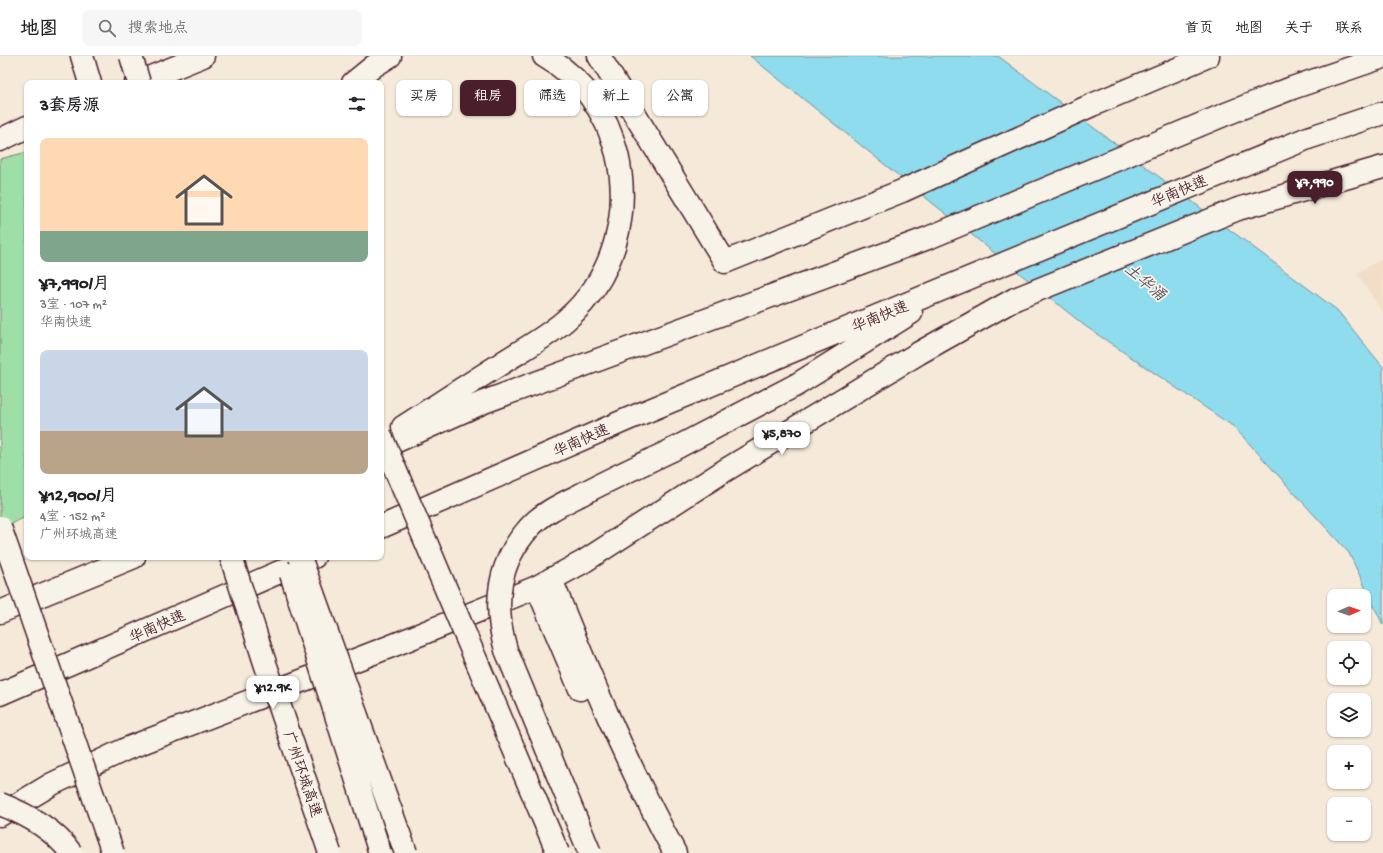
<!DOCTYPE html>
<html lang="zh">
<meta charset="utf-8">
<style>
:root{--surface:#fff;--page:#f6f6f6;--text:#202124;--muted:#757577;--line:#e0e0e0;--accent:#4a1f2b}
body{margin:0;font-family:"Gochi Hand","LXGW WenKai TC",sans-serif;background:var(--page);color:var(--text);height:100vh;display:flex;flex-direction:column;font-size:15px;white-space:nowrap}
*{box-sizing:border-box;margin:0}
p{font-size:13px;color:var(--muted)}
.icon{flex:none;width:22px;height:22px;fill:none;stroke:currentColor;stroke-width:2;stroke-linecap:round;stroke-linejoin:round}
.map{position:relative;flex:1;overflow:hidden}
.details{position:absolute;left:24px;top:24px;width:360px;height:480px;display:flex;flex-direction:column;background:var(--surface);border-radius:8px;box-shadow:0 1px 3px #0004}
.details>*{flex:none}
.guide{position:absolute;left:396px;top:24px;width:380px;height:36px;display:flex;gap:8px}
.needle{width:26px;rotate:88deg}
.buttons{position:absolute;left:1327px;top:533px;display:grid;gap:8px}
.buttons a{display:grid;place-items:center;width:44px;height:44px;border-radius:8px;background:var(--surface);box-shadow:0 1px 3px #0004;font-size:20px}
.price{position:absolute;translate:-50% -34px;padding:0 9px;border-radius:8px;background:#fff;color:#222;font-size:13px;line-height:26px;filter:drop-shadow(0 1px 2px #0008)}
.price::after{content:'';position:absolute;left:50%;top:24px;width:12px;height:9px;margin-left:-6px;background:inherit;clip-path:polygon(0 0,100% 0,50% 100%)}
.price.selected{background:var(--accent);color:#fff}
ul{padding:0;list-style:none}
li{display:grid;align-content:center;gap:8px;height:212px;padding:0 16px}
li span{display:grid;place-items:center;height:124px;border-radius:8px;color:#555}
li>.icon{margin-inline-start:auto}
span .icon{width:72px;height:72px;fill:#fffc;stroke-width:1}
li b{font-size:17px}
h2{display:flex;justify-content:space-between;align-items:center;height:48px;padding:0 16px;font-size:17px}
.tag{padding:0 14px;border-radius:8px;background:var(--surface);box-shadow:0 1px 3px #0004;font-size:14px;line-height:36px}
.tag.selected{background:var(--accent);color:#fff}
header{display:flex;align-items:center;gap:24px;box-sizing:border-box;height:56px;padding:0 20px;background:var(--surface);border-bottom:1px solid var(--line)}
header strong{font-size:19px}
nav{display:flex;gap:22px;margin-inline-start:auto;font-size:14px}
.search{width:280px;height:36px;background:var(--page);display:flex;align-items:center;gap:10px;box-sizing:border-box;padding:0 14px;border-radius:8px;color:var(--muted);font-size:15px}
.map>svg:first-child{display:block}
.built{fill:#f2dec6}
.green{fill:#9edfa8;stroke:#747f6a}
.water{fill:#8edced;stroke:#73909f}
.lines{fill:none;stroke-linecap:round;stroke-linejoin:round}
.minor-casing{stroke:#4a1f2b;stroke-width:25}
.highway-casing{stroke:#4a1f2b;stroke-width:25}
.minor{stroke:#f7f3e8;stroke-width:22}
.highway{stroke:#f7f3e8;stroke-width:22}
.highway-bridge-casing{stroke:#4a1f2b;stroke-width:25;stroke-linecap:butt}
.highway-bridge{stroke:#f7f3e8;stroke-width:22}
.labels{text-anchor:middle;stroke-width:3.5;stroke-linejoin:round;paint-order:stroke}
.street-label{font-size:15px;fill:#4a1f2b;stroke:#f7f3e8}
.water-label{font-size:16px;font-style:italic;fill:#5b4e5c;stroke:#f7f3e8}
</style>
<header>
<strong>地图</strong>
<div class="search"><svg class="icon" aria-label="search" viewBox="0 0 24 24"><circle cx="10" cy="10" r="6"/><path d="M15 15l6 6"/></svg>搜索地点</div>
<nav><a>首页</a><a>地图</a><a>关于</a><a>联系</a></nav>
</header>
<div class="map">
<svg width="1383" height="797" viewBox="0 0 1383 797">
<rect width="100%" height="100%" fill="#f5e9d9"/>
<filter id="ink" filterUnits="userSpaceOnUse"><feTurbulence type="fractalNoise" baseFrequency=".025" numOctaves="2"/><feDisplacementMap in="SourceGraphic" scale="8" xChannelSelector="R" yChannelSelector="G"/><feConvolveMatrix kernelMatrix="1 2 1 2 8 2 1 2 1" color-interpolation-filters="sRGB"/></filter>
<g filter="url(#ink)">
<path class="built" d="M1383 202V257L1357 217Z"/>
<path class="green" d="M27 96V460L0 474V103Z"/>
<path class="water" d="M750 0H998L1337 254 1383 311V569L1349 497 1234 371 1085 270Z"/>
<g class="lines">
<defs>
<path id="minor" d="M599 0 725 206 902 135 1092 49 1208 0
M136 27 203 0
M0 84 27 71
M0 759 52 728 126 693 394 589 537 531 583 506 724 415 919 297 1015 243 1238 153 1383 111"/>
<path id="highway" d="M82 0 90 27
M353 27 374 10 390 0
M403 371C435 350 467 329 499 309 522 294 547 281 567 263 614 222 631 158 617 98 606 55 582 22 544 0
M381 392 484 346 928 182 1226 58 1292 32 1383 1
M672 394 796 329 911 257
M381 471 628 363 1308 82 1383 57
M551 523C588 616 627 709 675 797
M537 531 580 633
M0 556 134 501
M0 638 314 501"/>
</defs>
<use href="#minor" class="minor-casing"/>
<use href="#highway" class="highway-casing"/>
<use href="#minor" class="minor"/>
<use href="#highway" class="highway"/>
<defs>
<path id="highway-bridge" d="M131 0 139 27
M381 380 558 797
M0 471 113 797
M231 501 265 607 330 797
M300 501 406 797
M291 518 380 797
M0 748C26 758 54 773 71 797
M590 797 506 594C493 549 497 508 529 472 542 457 562 448 580 439 610 423 641 409 672 394"/>
</defs>
<use href="#highway-bridge" class="highway-bridge-casing"/>
<use href="#highway-bridge" class="highway-bridge"/>
</g>
</g>
<g class="labels">
<g class="street-label">
<text transform="translate(1179 135) rotate(-23)" y="5">华南快速</text>
<text transform="translate(880 260) rotate(-22)" y="5">华南快速</text>
<text transform="translate(581 384) rotate(-24)" y="5">华南快速</text>
<text transform="translate(157 570) rotate(-24)" y="5">华南快速</text>
<text transform="translate(303 718) rotate(71)" y="5">广州环城高速</text>
</g>
<g class="water-label">
<text transform="translate(1146 225) rotate(40)" y="6">土华涌</text>
</g>
</g>
</svg>
<div class="buttons">
<a><svg class="needle" viewBox="-14 -14 28 28"><path d="M0-13l5 13h-10z" fill="#e53935"/><path d="M0 13l5-13h-10z" fill="#757577"/></svg></a>
<a><svg class="icon" aria-label="locate" viewBox="0 0 24 24"><circle cx="12" cy="12" r="6"/><path d="M12 2v4M12 18v4M2 12h4M18 12h4"/></svg></a>
<a><svg class="icon" aria-label="layers" viewBox="0 0 24 24"><path d="M12 4l9 5-9 5-9-5zM3 14l9 5 9-5"/></svg></a>
<a>+</a>
<a>−</a>
</div>
<b class="price selected" style="left:1315px;top:149px">¥7,990</b>
<b class="price" style="left:782px;top:400px">¥5,870</b>
<b class="price" style="left:273px;top:654px">¥12.9K</b>
<div class="guide">
<a class="tag">买房</a>
<a class="tag selected">租房</a>
<a class="tag">筛选</a>
<a class="tag">新上</a>
<a class="tag">公寓</a>
</div>
<section class="details">
<h2>3套房源<svg class="icon" aria-label="filters" viewBox="0 0 24 24"><path d="M4 7h16M4 17h16"/><circle cx="9" cy="7" r="2"/><circle cx="15" cy="17" r="2"/></svg></h2>
<ul>
<li><span style="background:linear-gradient(#ffd9b3 75%,#7fa58c 0)"><svg class="icon" aria-label="home" viewBox="0 0 24 24"><path d="M3 11l9-7 9 7M6 9v11h12V9"/></svg></span><div><b>¥7,990/月</b><p>3室 · 107 m²</p><p>华南快速</p></div></li>
<li><span style="background:linear-gradient(#c9d6e8 65%,#b9a48a 0)"><svg class="icon" aria-label="home" viewBox="0 0 24 24"><path d="M3 11l9-7 9 7M6 9v11h12V9"/></svg></span><div><b>¥12,900/月</b><p>4室 · 152 m²</p><p>广州环城高速</p></div></li>
</ul>
</section>
</div>
